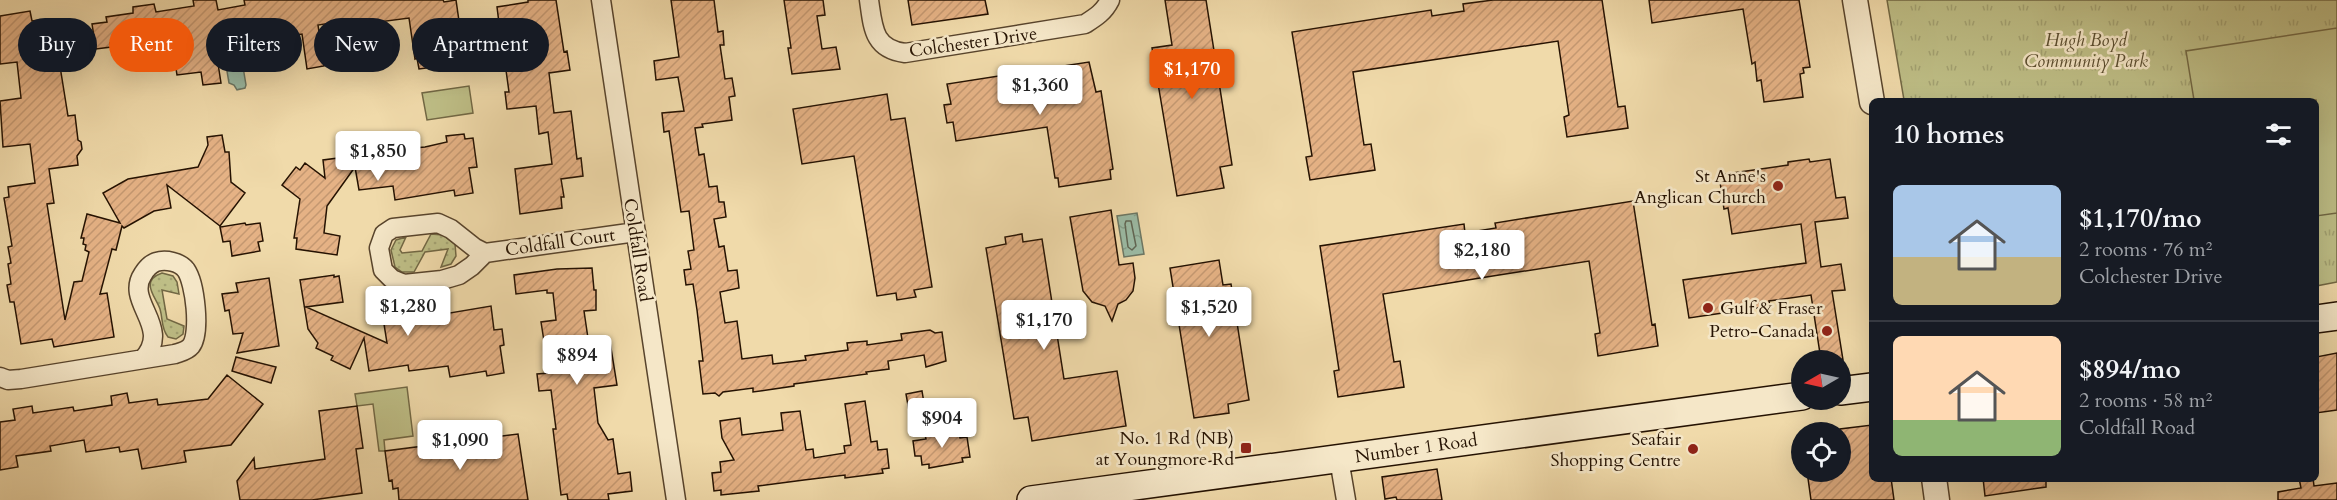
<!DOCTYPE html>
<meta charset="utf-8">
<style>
:root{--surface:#171b24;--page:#20242c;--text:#f1f3f6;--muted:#9ea1a6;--line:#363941;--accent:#ea580c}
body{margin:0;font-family:Cardo,serif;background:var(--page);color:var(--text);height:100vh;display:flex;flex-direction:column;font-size:22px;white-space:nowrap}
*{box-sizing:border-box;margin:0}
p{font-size:20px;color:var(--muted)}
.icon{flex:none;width:33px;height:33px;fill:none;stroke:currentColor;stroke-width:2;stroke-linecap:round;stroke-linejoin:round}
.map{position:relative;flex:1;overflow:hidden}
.panel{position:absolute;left:1869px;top:98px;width:450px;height:384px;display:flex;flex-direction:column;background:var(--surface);border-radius:9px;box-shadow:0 6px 24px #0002}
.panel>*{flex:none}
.top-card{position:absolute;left:18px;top:18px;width:570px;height:54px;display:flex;gap:12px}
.needle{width:39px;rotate:261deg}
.tools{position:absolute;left:1791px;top:350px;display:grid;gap:12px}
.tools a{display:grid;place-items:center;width:60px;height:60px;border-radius:50%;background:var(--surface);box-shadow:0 6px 24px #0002;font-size:30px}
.price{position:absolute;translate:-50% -51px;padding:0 14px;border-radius:6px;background:#fff;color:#222;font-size:20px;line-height:39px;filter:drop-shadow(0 2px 3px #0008)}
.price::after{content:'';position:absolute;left:50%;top:36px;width:18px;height:14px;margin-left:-9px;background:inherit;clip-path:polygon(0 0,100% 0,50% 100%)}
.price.selected{background:var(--accent);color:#fff}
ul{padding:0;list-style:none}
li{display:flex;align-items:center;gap:18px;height:150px;padding:0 24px}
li+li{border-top:2px solid var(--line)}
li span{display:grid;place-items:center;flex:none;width:168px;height:120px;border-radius:9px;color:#555}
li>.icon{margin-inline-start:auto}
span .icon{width:72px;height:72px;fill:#fffc;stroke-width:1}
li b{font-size:26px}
h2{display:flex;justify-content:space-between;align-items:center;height:72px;padding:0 24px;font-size:26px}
.pill{padding:0 21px;border-radius:27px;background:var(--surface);box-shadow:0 6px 24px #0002;font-size:21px;line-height:54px}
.pill.selected{background:var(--accent);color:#fff}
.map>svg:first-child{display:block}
.grass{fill:url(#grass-dots);stroke:#726844;stroke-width:1.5}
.park{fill:url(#park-tufts);stroke:#726844;stroke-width:1.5}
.garden{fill:#bebe86;stroke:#726844;stroke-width:1.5}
.water{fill:url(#water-ripples);stroke:#6c7764;stroke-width:1.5}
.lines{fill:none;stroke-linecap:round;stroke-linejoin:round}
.shore{stroke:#606654;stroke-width:1.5}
.building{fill:url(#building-hatch);stroke:#251202;stroke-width:1.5}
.minor-casing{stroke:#58442c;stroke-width:21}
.tertiary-casing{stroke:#58442c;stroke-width:27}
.secondary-casing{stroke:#251202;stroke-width:30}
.minor{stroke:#f5e7c8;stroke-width:18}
.tertiary{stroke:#f5e7c8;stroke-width:24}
.secondary{stroke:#f5e7c8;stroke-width:27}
.poi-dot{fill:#8f2418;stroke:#f5e7c8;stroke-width:2}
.labels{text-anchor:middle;stroke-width:5;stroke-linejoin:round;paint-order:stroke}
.park-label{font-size:18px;font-style:italic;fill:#5b4e30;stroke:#f5e7c8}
.street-label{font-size:18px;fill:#251202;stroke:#f5e7c8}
.poi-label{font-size:18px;fill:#251202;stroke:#f5e7c8;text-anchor:end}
</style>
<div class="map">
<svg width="2337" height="500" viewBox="0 0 2337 500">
<defs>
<pattern id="grass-dots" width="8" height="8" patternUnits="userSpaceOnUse" patternTransform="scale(1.5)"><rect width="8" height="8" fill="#bebe86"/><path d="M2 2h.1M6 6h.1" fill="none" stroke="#a3a272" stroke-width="1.8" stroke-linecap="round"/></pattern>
<pattern id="park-tufts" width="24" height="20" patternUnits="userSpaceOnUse" patternTransform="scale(1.5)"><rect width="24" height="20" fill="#bebe86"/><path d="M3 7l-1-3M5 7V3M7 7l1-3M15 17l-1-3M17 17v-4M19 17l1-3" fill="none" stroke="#a3a272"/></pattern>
<pattern id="water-ripples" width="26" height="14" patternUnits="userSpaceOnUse" patternTransform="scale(1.5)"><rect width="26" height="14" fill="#9bbba5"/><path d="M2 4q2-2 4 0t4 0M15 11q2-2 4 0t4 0" fill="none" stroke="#85a08c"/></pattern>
<pattern id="building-hatch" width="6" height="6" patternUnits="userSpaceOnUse" patternTransform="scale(1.5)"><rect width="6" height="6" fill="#e5b285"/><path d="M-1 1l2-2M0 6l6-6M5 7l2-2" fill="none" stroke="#c49871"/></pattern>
</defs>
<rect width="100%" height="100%" fill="#f0daaa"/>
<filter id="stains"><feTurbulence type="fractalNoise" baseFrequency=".00333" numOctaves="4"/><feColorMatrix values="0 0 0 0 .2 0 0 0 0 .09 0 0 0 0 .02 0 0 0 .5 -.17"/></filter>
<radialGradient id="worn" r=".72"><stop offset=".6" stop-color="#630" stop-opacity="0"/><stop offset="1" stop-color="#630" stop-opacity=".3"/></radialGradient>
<path class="grass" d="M431 234 443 235 455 244 456 256 451 264 441 267 448 249 425 252 414 272H402L395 267 391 250 396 240 406 237 400 250 402 253 422 251Z
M162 273 173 276 177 282 179 294 162 290 167 319 184 326 183 334 176 339 168 337C161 329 163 319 160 309 156 297 139 281 162 273Z"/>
<path class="park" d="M1887 0H2337V282L2316 286V100H1904Z"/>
<path class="garden" d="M2337 28V213L2316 216V100H2194L2186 51Z
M469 86 473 113 427 120 422 93Z
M407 387 413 436 384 440 385 451H379L373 404 357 406 355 394Z"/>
<path class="water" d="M236 62 243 67 246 85 245 88 237 90 234 85 229 83 227 71 230 64Z
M1137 213 1144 254 1124 257 1117 216Z"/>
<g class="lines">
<path class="shore" d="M1131 221 1136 246 1132 250 1128 247 1125 224 1126 221Z"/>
</g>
<path class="building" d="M193 0H216L218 10 245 5 244 0H443L444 2 456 0 465 63 419 69 417 58 415 59 409 18 356 25 355 19 318 25 324 66 307 69 302 34 276 38 274 26 241 32 244 53 217 57 221 83 203 85 201 72 177 75 174 55 141 60 138 39 110 43 111 47 96 49 92 24 107 22 106 17 133 13V7L154 4 156 12 194 6Z
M528 0H556L564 52 567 51 570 70 549 73 554 113 571 111 577 159 581 158 583 176 561 179 564 197H561L562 208 520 214 515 169 552 164 548 132 539 134 536 106 507 109 505 92H509L505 63 525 60 519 20 499 23 497 7 528 2Z
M671 0H714L718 32 723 31 724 45H720L725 79 732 78 735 96 729 97 732 120 702 124 703 127 695 128 699 155 704 154 709 187 717 186 719 202H724L726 217 714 219 719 247 724 246 728 271 737 270 739 288 720 292 725 323 737 321 742 359 772 355 773 364 806 360 805 356 848 350 847 343 867 341V345L902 340 901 334 930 330 935 333 942 332 946 361 926 367 924 355 888 361 889 369 866 372 867 374 794 384V386L753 392V388L723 392 719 396 715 393 703 394 699 361H703L697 310 693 284 686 285 684 270 691 269 688 251 694 250 689 211 681 212 669 131 664 132 662 113 684 111 678 77 656 80 654 61 679 57Z
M784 0H823L825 15 817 16 822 49 836 47 840 69 792 74 788 48H791Z
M908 0H985L988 14 912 25Z
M1165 0H1206L1232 165 1220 167 1224 188 1177 196 1152 48 1172 45Z
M1493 0H1602L1618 107 1625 106 1628 128 1567 137 1564 117 1569 115 1558 41 1353 72 1364 145 1371 144 1375 170 1310 180 1306 157 1312 156 1292 32 1431 10 1432 16 1464 11 1463 4Z
M1649 0H1799L1810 67 1803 68 1804 73 1800 74 1803 97 1764 102 1761 80 1757 81 1755 62 1752 64 1743 9 1652 23Z
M30 11 32 21 38 20 44 62 59 60 68 116 75 115 78 140 81 142 82 149 77 156 78 165 49 169 54 203 47 204 65 320 74 282 82 281 89 252 85 250 86 245 83 244 84 238H81L87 214 120 223 103 193 128 179 198 167 208 145 207 137 222 135 225 152H229L231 182 245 193 220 226 167 185 171 208 154 211 124 228 122 226 116 250 112 249 100 294 107 293 114 337 54 347 52 339 21 344 14 302H10L7 285 11 284 8 264 11 263 8 247 12 246 4 198 9 197 8 187 35 183 30 144 3 147 0 101 21 98 17 62 0 64V16Z
M1089 62 1096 92 1101 91 1113 169 1110 170 1111 179 1059 187 1058 178H1055L1047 127 956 141 953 122 947 123 944 105 951 104 947 84Z
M887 94 891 120 905 118 932 287 914 290 916 297 897 300 896 293 877 296 854 156 802 164 793 109Z
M464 134 465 139 473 138 477 167 469 168 473 193 455 196 454 190 395 200 393 186 359 190 355 167 327 206 324 233 340 236 337 255 296 249 297 238H294L300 199 282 185 296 167 300 170 305 163 325 178 323 160 338 158 337 152 369 147 370 152 425 147 447 142 446 136Z
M1809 159 1810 162 1830 159 1836 198 1845 197 1848 218 1815 222 1821 267 1841 264 1845 290 1832 291 1843 360H1821L1811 295 1769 301 1770 306 1689 318 1683 280 1806 263 1801 224 1732 234 1728 208 1724 209 1719 175 1788 165V162Z
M1633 201 1652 325 1655 324 1658 346 1598 356 1595 334 1600 333 1589 261 1480 278 1383 294 1394 362 1400 361 1404 387 1338 397 1334 371 1339 370 1320 246 1464 224 1465 233 1496 228 1495 223Z
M1111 210 1119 265 1133 263 1135 278 1133 291 1126 300 1118 304 1112 321 1105 306 1092 302 1083 291 1070 217Z
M245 223 246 225 260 223 263 241 258 242 260 251 232 256 230 241 223 242 220 227Z
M1022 234 1023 242 1042 239 1064 379 1117 371 1126 426 1032 441 1028 417 1014 419 986 248 1006 244 1005 237Z
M1219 260 1223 285 1231 284 1249 400 1228 404 1229 413 1194 418 1170 268Z
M592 268 594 290H596V310L584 311 589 345 610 342 617 385 594 388 598 423 608 440 613 439 618 474 630 472 632 491 608 494 609 500H568L567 494 561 495 553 429H556L551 390 539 391 537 374 549 373 541 322 556 320 553 293H547V290L516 294 514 275 557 269Z
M334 275V277L339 276 343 302 306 307 387 343 384 324 491 306 494 330 502 329 504 345 500 346 504 373 487 376 486 371 450 377 448 366 409 371 408 365 369 371 364 338 350 369 331 360 333 356 316 348 318 343 308 329 300 280Z
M269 278 279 346 237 353 243 333 233 334 229 310 225 311 222 294 238 292 236 283Z
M2337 353V410L2316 413V357Z
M236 357 276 367 271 383 232 371Z
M227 375 263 404 231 445 184 451 186 462 142 469 138 449 120 452 119 447 86 452 84 440 50 446 51 451 16 456 18 467 0 470V422L15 420 13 409 32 406 33 413 73 407 74 411 112 405 111 396 127 393 129 403 157 399 158 405 208 399Z
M922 391 925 409 909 411 906 394Z
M865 401 871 442 877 441 878 450 887 449 889 468 882 469 883 473 845 478V475L804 480 758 486 759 491 721 495V490L714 491 712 473 721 472 720 462 734 460 722 438 720 421 740 418 742 435 783 430 781 413 800 411 806 450 813 449 814 458 845 453 844 446 851 445 845 404Z
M357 406 363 448 356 449 362 493 312 500H240L237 481 254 458 255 469 325 459 319 411Z
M1872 425V478H1891L1894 500H1811L1807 471H1840V429Z
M958 430 960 438 967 437 970 457 962 458 963 462 929 468V464L922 465 921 456H915L913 441 926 439 925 435Z
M518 434 528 500H399L398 488 393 489 392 480 389 481 385 451Z
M1437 469 1442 500H1397L1396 497 1385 499 1382 477Z
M1983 478H2046V487L1985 496Z
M2299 478H2313L2314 486 2337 483V500H2278V492L2301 488Z"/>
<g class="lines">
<defs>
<path id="minor" d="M601 0 676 500
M869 0C873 27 873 49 905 53L1085 24C1096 17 1104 12 1110 0
M485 253 475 248 451 229 438 223 393 228 384 234 379 248 383 270 392 279 404 284 442 280 459 275 472 266 485 253 636 232
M0 377 8 380 21 379 175 354C181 352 187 351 191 346 201 333 195 283 186 270 180 262 166 259 156 262 151 264 146 269 143 274 124 302 173 327 143 359
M1339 459 1346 500"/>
<path id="tertiary" d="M1855 0 1872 102
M1934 478 1937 500"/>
<path id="secondary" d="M2316 319 2337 316
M1840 391 1872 387
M1031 500 1802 396"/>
</defs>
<use href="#minor" class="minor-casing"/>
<use href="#tertiary" class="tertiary-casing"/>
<use href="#secondary" class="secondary-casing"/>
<use href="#minor" class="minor"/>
<use href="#tertiary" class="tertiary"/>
<use href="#secondary" class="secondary"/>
</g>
<g class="poi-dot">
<circle cx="1778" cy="186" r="6"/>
<circle cx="1708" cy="308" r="6"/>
<circle cx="1827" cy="331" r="6"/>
<rect x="1240" y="442" width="12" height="12" rx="3"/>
<circle cx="1693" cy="449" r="6"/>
</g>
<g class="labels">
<g class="park-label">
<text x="2086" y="46">Hugh Boyd<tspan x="2086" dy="21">Community Park</tspan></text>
</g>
<g class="street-label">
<text transform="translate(973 42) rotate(-8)" y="6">Colchester Drive</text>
<text transform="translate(560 242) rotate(-8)" y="6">Coldfall Court</text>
<text transform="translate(638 250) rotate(81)" y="6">Coldfall Road</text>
<text transform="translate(1416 448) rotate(-8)" y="6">Number 1 Road</text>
</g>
<g class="poi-label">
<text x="1766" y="182">St Anne's<tspan x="1766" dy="21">Anglican Church</tspan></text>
<text x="1720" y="314" text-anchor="start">Gulf &amp; Fraser</text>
<text x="1815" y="337">Petro-Canada</text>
<text x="1234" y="444">No. 1 Rd (NB)<tspan x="1234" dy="21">at Youngmore Rd</tspan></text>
<text x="1681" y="445">Seafair<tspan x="1681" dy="21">Shopping Centre</tspan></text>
</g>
</g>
<rect width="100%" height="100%" filter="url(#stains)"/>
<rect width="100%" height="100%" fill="url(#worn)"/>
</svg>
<div class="tools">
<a><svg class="needle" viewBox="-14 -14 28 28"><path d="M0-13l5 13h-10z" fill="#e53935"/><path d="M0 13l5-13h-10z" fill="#9ea1a6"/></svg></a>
<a><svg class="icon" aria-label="locate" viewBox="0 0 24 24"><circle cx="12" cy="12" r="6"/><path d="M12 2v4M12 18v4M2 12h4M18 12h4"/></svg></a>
</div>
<b class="price selected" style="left:1192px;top:100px">$1,170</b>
<b class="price" style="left:1040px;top:116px">$1,360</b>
<b class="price" style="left:378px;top:182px">$1,850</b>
<b class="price" style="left:1482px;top:281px">$2,180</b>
<b class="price" style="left:408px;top:337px">$1,280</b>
<b class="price" style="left:1209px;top:338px">$1,520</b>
<b class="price" style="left:1044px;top:351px">$1,170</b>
<b class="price" style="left:577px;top:386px">$894</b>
<b class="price" style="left:942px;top:449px">$904</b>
<b class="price" style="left:460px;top:471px">$1,090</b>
<div class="top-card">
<a class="pill">Buy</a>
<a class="pill selected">Rent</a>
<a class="pill">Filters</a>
<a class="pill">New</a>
<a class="pill">Apartment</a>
</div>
<section class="panel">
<h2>10 homes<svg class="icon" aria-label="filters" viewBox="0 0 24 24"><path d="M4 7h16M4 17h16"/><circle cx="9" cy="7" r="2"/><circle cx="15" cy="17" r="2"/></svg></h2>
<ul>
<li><span style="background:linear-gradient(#a9c7e8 60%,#c2b280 0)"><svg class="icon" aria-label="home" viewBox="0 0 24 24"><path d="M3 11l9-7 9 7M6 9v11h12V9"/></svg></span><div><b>$1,170/mo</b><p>2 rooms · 76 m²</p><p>Colchester Drive</p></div></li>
<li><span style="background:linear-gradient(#ffd9b3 70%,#8fb573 0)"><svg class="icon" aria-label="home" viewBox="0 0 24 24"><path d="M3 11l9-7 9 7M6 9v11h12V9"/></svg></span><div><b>$894/mo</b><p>2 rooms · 58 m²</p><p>Coldfall Road</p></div></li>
</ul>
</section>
</div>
